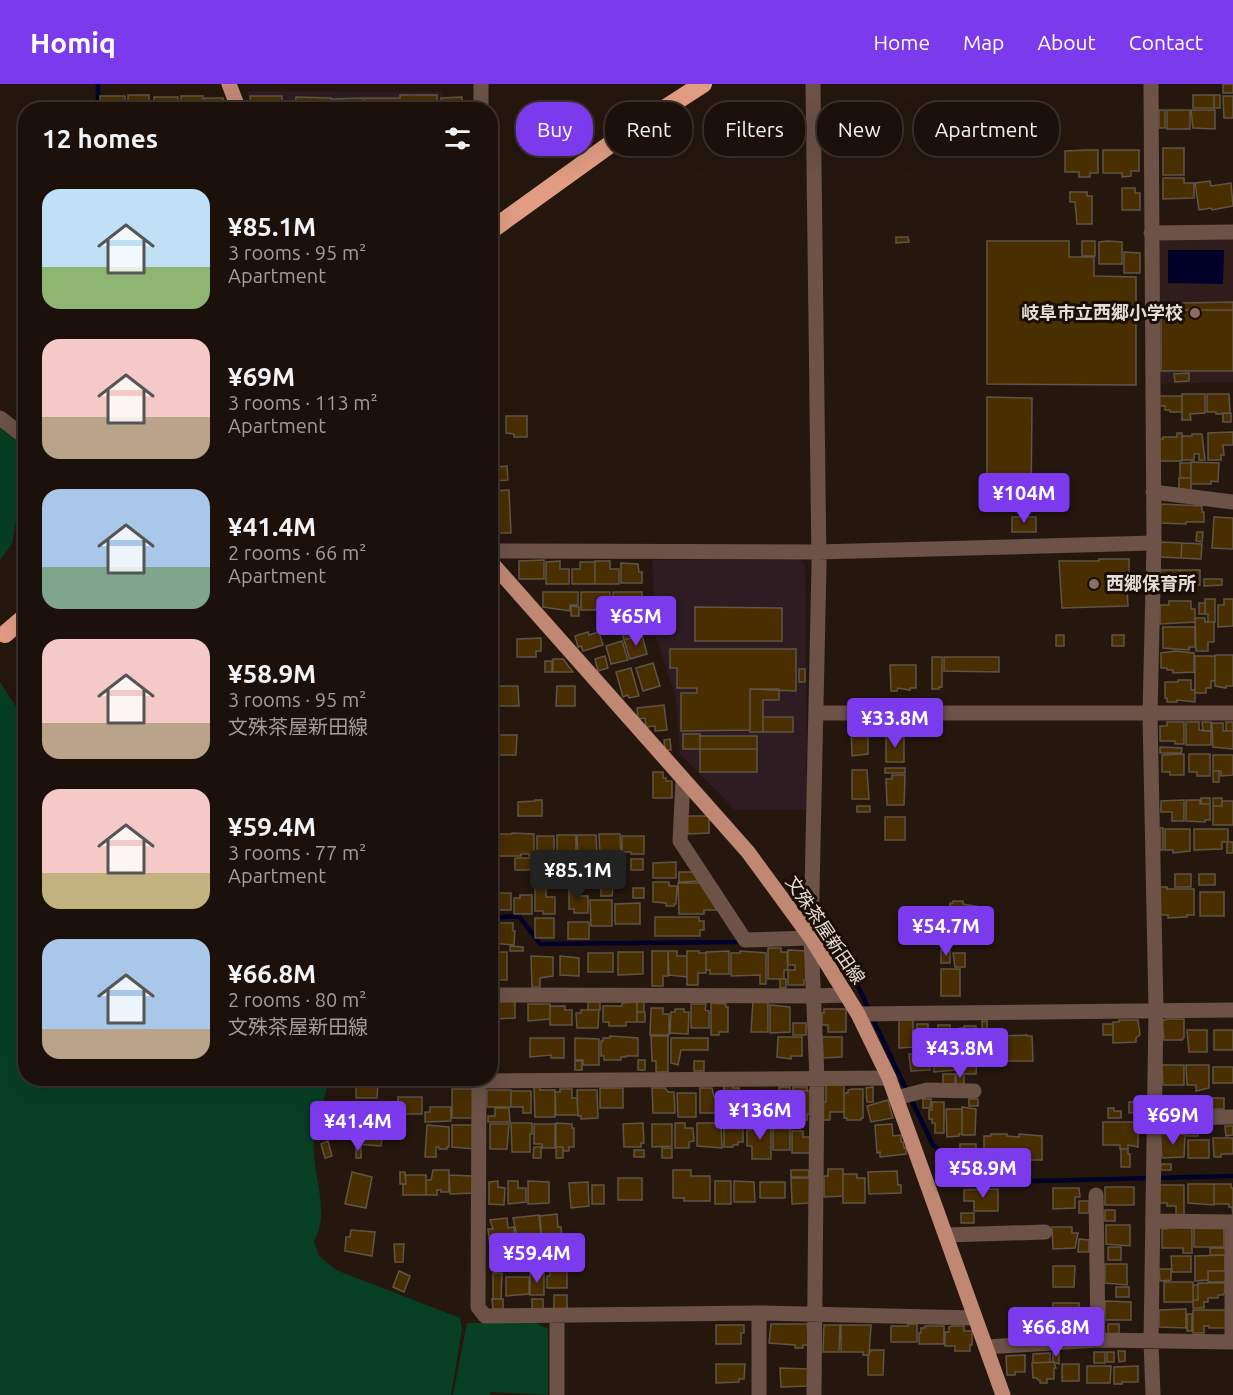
<!DOCTYPE html>
<meta charset="utf-8">
<style>
:root{--surface:#1c110a;--page:#251a13;--text:#f1f3f6;--muted:#a09d9c;--line:#3a312b;--accent:#7c3aed}
body{margin:0;font-family:Ubuntu,"Noto Sans JP",sans-serif;background:var(--page);color:var(--text);height:100vh;display:flex;flex-direction:column;font-size:22px;white-space:nowrap}
*{box-sizing:border-box;margin:0}
p{font-size:20px;color:var(--muted)}
.icon{flex:none;width:33px;height:33px;fill:none;stroke:currentColor;stroke-width:2;stroke-linecap:round;stroke-linejoin:round}
.map{position:relative;flex:1;overflow:hidden}
.drawer{position:absolute;left:18px;top:18px;width:480px;height:984px;display:flex;flex-direction:column;background:var(--surface);border-radius:24px;box-shadow:0 6px 24px #0002,0 0 0 2px var(--line)}
.drawer>*{flex:none}
.hud{position:absolute;left:516px;top:18px;width:570px;height:54px;display:flex;gap:12px}
.price{position:absolute;translate:-50% -51px;padding:0 14px;border-radius:6px;background:var(--accent);color:#fff;font-size:20px;line-height:39px;filter:drop-shadow(0 2px 3px #0008)}
.price::after{content:'';position:absolute;left:50%;top:36px;width:18px;height:14px;margin-left:-9px;background:inherit;clip-path:polygon(0 0,100% 0,50% 100%)}
.price.current{background:#222;color:#fff}
ul{padding:0;list-style:none}
li{display:flex;align-items:center;gap:18px;height:150px;padding:0 24px}
li span{display:grid;place-items:center;flex:none;width:168px;height:120px;border-radius:18px;color:#555}
li>.icon{margin-inline-start:auto}
span .icon{width:72px;height:72px;fill:#fffc;stroke-width:1}
li b{font-size:26px}
h2{display:flex;justify-content:space-between;align-items:center;height:72px;padding:0 24px;font-size:26px}
.tag{padding:0 21px;border-radius:24px;background:var(--surface);box-shadow:0 6px 24px #0002,0 0 0 2px var(--line);font-size:21px;line-height:54px}
.tag.current{background:var(--accent);color:#fff}
header{display:flex;align-items:center;gap:36px;box-sizing:border-box;height:84px;padding:0 30px;background:var(--accent);color:#fff}
header strong{font-size:28px}
nav{display:flex;gap:33px;margin-inline-start:auto;font-size:21px}
.map>svg:first-child{display:block}
.industrial{fill:#2e1c22}
.education{fill:#2f1c1b}
.green{fill:#073f23}
.water{fill:#000029}
.lines{fill:none;stroke-linecap:round;stroke-linejoin:round}
.stream{stroke:#000029;stroke-width:4.5}
.building{fill:#492f00;stroke:#5f5445;stroke-width:1.5}
.minor{stroke:#6c5247;stroke-width:15}
.major{stroke:#c08873;stroke-width:15}
.highway{stroke:#e19d84;stroke-width:18}
.education-dot{fill:#8d6e63;stroke:#1b0e06;stroke-width:2}
.labels{text-anchor:middle;stroke-width:6;stroke-linejoin:round;paint-order:stroke}
.poi-label{font-size:18px;font-weight:bold;fill:#e7ddd7;stroke:#1b0e06;text-anchor:end}
.street-label{font-size:18px;fill:#e7ddd7;stroke:#1b0e06}
</style>
<header>
<strong>Homiq</strong>
<nav><a>Home</a><a>Map</a><a>About</a><a>Contact</a></nav>
</header>
<div class="map">
<svg width="1233" height="1311" viewBox="0 0 1233 1311">
<rect width="100%" height="100%" fill="#25170e"/>
<path class="industrial" d="M247 7 443 8V25H252Z
M800 475 805 482 807 726H735L680 670 676 614 656 552 652 476Z"/>
<path class="education" d="M1233 153V298L1159 300 1157 159 1162 154Z"/>
<path class="green" d="M0 344 26 364 25 417 19 420 12 460 0 476Z
M0 598 18 626 25 625 26 994 329 995C325 1014 316 1039 314 1059 312 1091 331 1128 314 1157L319 1172 336 1186 460 1234 462 1245 451 1311H0Z
M467 1239H536L548 1245V1311L491 1308 490 1311H453Z"/>
<path class="water" d="M1168 166H1224L1223 200 1168 199Z"/>
<g class="lines">
<path class="stream" d="M98 0V26
M490 834 519 832 540 860 741 858
M818 857H837L869 926
M872 933 907 1007
M911 1015 933 1061 973 1093 1036 1097 1233 1092"/>
</g>
<path class="building" d="M1223 0H1233V9H1223Z
M128 11H149V26H128Z
M400 11H437V26H365V14H400Z
M1193 11H1214V24H1193Z
M1214 11H1220V24H1214Z
M100 12H125V26H100Z
M181 12H203V26H181Z
M250 12H282V26H252Z
M1223 12H1233V34H1224Z
M154 13H178V26H154Z
M296 13 331 14V26H295Z
M462 13V26H441V14Z
M205 14H223L225 26H205Z
M363 14V26H332V15Z
M1159 26H1165V44H1159Z
M1167 26H1190V45H1167Z
M1191 26H1215V45L1193 44Z
M1163 64H1184V91H1163Z
M1087 66H1098V89H1090V93H1079V88H1065V67Z
M1103 66H1139V87H1131V92L1122 93V89H1103Z
M1163 94H1184V99H1194V114L1163 115Z
M1210 97 1211 102 1231 99 1233 122 1212 126 1211 124 1199 126 1195 99Z
M1122 104H1135V109H1140V126H1122Z
M1070 108H1087V112H1092V140H1077L1075 118H1070Z
M896 153H908L909 158 896 159Z
M987 157H1069V173H1094V192L1136 193V301L987 300Z
M1082 157H1095V172H1082Z
M1107 157 1122 158V180H1099V158Z
M1124 168 1140 169V189H1124Z
M1233 218V226H1183V219Z
M1161 226H1233V287H1161Z
M1189 289V297L1175 298 1174 290Z
M1182 310H1205V329L1190 330 1191 336H1182Z
M1207 310H1229L1230 329 1216 330V328H1207Z
M1159 312H1182V328H1170V326H1165V322H1159Z
M987 313 1032 314 1031 426H987Z
M1223 329H1231V338H1223Z
M506 332H527V353H514V350L506 349Z
M1233 348V361H1223L1224 371H1221V376H1208V349Z
M1177 349H1182V377H1159V355H1163V353H1177Z
M1192 350H1202L1205 376H1199V370H1194V376H1182V352H1192Z
M490 373H494L495 383 507 382 508 396 496 397V388H491L490 407Z
M1191 378 1219 379 1218 398 1211 397V400H1191Z
M1180 379H1191V394H1180Z
M1179 394H1191V406L1179 405Z
M509 406 511 449H495L496 436H493L490 407Z
M1161 420 1202 422V428H1204V438H1186V440L1160 439Z
M1012 433H1036V448H1012Z
M1214 433 1233 434V465L1212 464Z
M1197 448H1203L1202 458 1196 457Z
M1160 458 1182 459 1181 474 1159 473Z
M1182 459 1202 460 1201 475 1181 474Z
M1099 475H1129V503H1127L1128 522 1062 524 1059 477H1099Z
M544 476V495H519V477Z
M560 477V485H569V500H546V478Z
M595 477H610V485H619V500H595Z
M580 478H595V500H572V485H580Z
M621 479 638 480 639 488H642V499H621Z
M1159 486H1180V501H1159Z
M1180 486H1200V501H1180Z
M1204 495H1222V501L1204 502Z
M543 508H578V521H570V527L543 523Z
M581 508H610V522L596 524V526H581Z
M613 508H642V529L627 530V521H613Z
M1205 515H1215V538H1208V530H1205Z
M1224 515H1233V542L1218 543V521H1224Z
M1169 517H1191V525H1195V538L1160 540V521H1169Z
M1199 519H1205V530H1199Z
M571 522 579 523V532H571Z
M613 522H625V531L613 530Z
M695 523 782 524V557H695Z
M1195 534H1205V538H1214V558H1208V567H1196Z
M1163 543H1195V563H1189V566L1163 564Z
M632 546 634 553 624 556 622 549Z
M588 548 589 551 599 548 603 561 583 567 581 562 578 563 575 552Z
M642 551 647 570 630 575 624 556Z
M1056 551H1064V562H1056Z
M1112 551H1124V562H1112Z
M541 554V567H536V573H517V555Z
M622 557 628 576 611 580 606 562Z
M670 565H796V607L750 605V646L681 647V609H697V604H677V584H670Z
M1176 567 1194 569V588L1173 589V586H1167V584H1161V569Z
M1215 571H1233V602H1226V604L1215 602Z
M605 572 608 584 598 587 595 575Z
M1195 572H1215V597H1211V604H1206V609H1195Z
M932 573H942V603H939V605H932Z
M944 573H999V588L944 587Z
M553 575H563L573 588H553Z
M545 577H552V588H545Z
M653 579 660 602 643 607 636 584Z
M890 581H916V604H910V606L898 604 897 607H891Z
M631 584 639 612 629 614 628 611 623 613 616 588Z
M799 585H805V598H799Z
M1178 596H1191V606H1195V618L1177 616V618H1167V614H1165V598H1178Z
M491 602H518L519 622H492Z
M557 602H575V622H556Z
M750 605H779V616H763V648H750Z
M664 621 667 646 655 647V642L646 643 645 634 638 635 637 624Z
M763 633H793V648H763Z
M850 637H865V641H850Z
M1167 638H1184V660H1175V657H1160V642H1167Z
M1186 638H1199V646L1211 647V661H1186Z
M1202 638H1211V647H1203Z
M1226 638H1233V647H1226Z
M1212 639H1223V647H1233V665L1213 663Z
M851 642H861V646H868V670L852 672Z
M886 649H895V654H904V678H886Z
M683 650H700V665H683Z
M497 651H517L516 671H497Z
M700 652H757V665H700Z
M670 655 671 666H665L664 656Z
M1160 663 1182 664 1181 669H1160Z
M700 665H757V688H700Z
M1184 670V691H1170V688H1162V671Z
M1189 670H1210V692H1197V688H1189Z
M1213 671H1233V691L1221 692V687H1213Z
M885 684H905V689H885Z
M852 686H867L869 715H852Z
M1213 687H1219V698H1213Z
M653 688H663V694H666V697H672V714H653Z
M892 691H905L904 721H887L886 695H892Z
M1201 714H1210V720H1201Z
M1213 714H1222V722H1213Z
M535 716H542V732H518V718L535 717Z
M1184 716V737H1172V728H1161V717Z
M1186 716H1200V720H1210V736H1205V738L1186 737Z
M1222 717H1233V741H1213V722H1222Z
M857 722H870V728H857Z
M687 732H709V749L688 750Z
M885 733H905V756H885Z
M1160 744H1163V766H1160Z
M1165 745H1190V767L1173 769V766H1165Z
M1194 745H1228V758H1222V765L1194 766Z
M512 749 534 750V772H529V770H521V772H499V750H512Z
M599 750H620L621 771 600 770Z
M557 751H576V771H557Z
M577 751H596L597 772 578 771Z
M537 752H554V772H544V770H537Z
M622 752H644V770H631V768H622Z
M1227 758H1233V769H1227Z
M515 774H534V786H515Z
M558 775H567V785H558Z
M588 775H598V786H588Z
M631 775H643V786H631Z
M676 778V794H653V779Z
M679 788H693L698 797 679 798Z
M1175 790H1191V803H1175Z
M1199 790H1215V801H1199Z
M653 798H669V802H677L676 820H674V822H666V819L653 818Z
M678 799H700L717 826H704V830H679Z
M601 802H613L612 812H601Z
M1160 803H1167V805H1194V831H1187V833L1168 834V831H1160Z
M535 804H546V813H555V830H543V827H535Z
M569 804H580V812H588V829H574V825H569Z
M633 804H644V814H633Z
M1200 808H1224V832H1200Z
M495 809H511V826H492V815H495Z
M520 811H532V830H514V814H520Z
M590 816H612V842H591Z
M953 817H963V820L980 823V836H970V842H956V849H941V827H950V819H953Z
M640 819V840H615V820Z
M655 833H699V837H704V846H700V852H655Z
M535 834H554V854H535Z
M568 838H589V855H568Z
M491 839H513V847H515L514 861 492 859Z
M510 862 523 863V867H510Z
M768 864H781V868H787L788 886H784V895H768Z
M788 866 808 867V895L804 896V901H788V886H795V881H788Z
M941 866H950V879H941Z
M652 867H668V892H663V902H652Z
M668 867H677V872H687V893L669 891Z
M687 867H699V869H706V889H698V901H687Z
M729 867V890H710V886H706V868Z
M740 867 766 869V900H760V891L731 892V869H740Z
M491 868H507V896H495V893H493Z
M618 868H643V890L618 891Z
M588 869H613V888H588Z
M953 869H965V883H955Z
M531 872 553 873V892L540 894V903H532Z
M560 872 579 874V892L560 891Z
M941 885H960V912H941Z
M780 895H786V904H780Z
M515 917V934L493 935V918Z
M637 917H644V928H637Z
M753 917H768V948H751Z
M588 918H600V926H588Z
M637 918V938H626V942H609V938H603V922H622V919Z
M711 919 726 920V923H728V948H719V951H711Z
M528 920H550V935L528 937Z
M691 920H706L705 926 709 927V944H691Z
M770 921 790 923V948L770 949Z
M550 922H565V926H572V941H550Z
M651 924H663V930H669V951H650Z
M675 925H684V928H689L688 950 670 949 671 928H675Z
M824 925H846V948H828V941H822V929H824Z
M581 926H599L598 944H577L576 929H581Z
M637 928H645V938H637Z
M899 935H913V963L899 964Z
M1167 935H1184V954L1182 956H1164L1162 937Z
M1119 936H1138L1140 951 1136 954V958L1113 959V938H1119Z
M982 937H987V949H982Z
M793 939H806V951H793Z
M917 940H928V946H935V963H917Z
M1103 940H1113V951H1103Z
M938 941H950V945H957V962L938 963Z
M964 942H976V961H960V944H964Z
M1187 946H1207V968H1189Z
M1214 946H1233V966H1214Z
M987 950H1003V952L1027 951V952H1032L1033 977H982V952H987Z
M610 952 638 954V972H626V973H621V976H604V972H601V957H603V954H610Z
M651 952H668V988H656V977H652Z
M778 953H802V972H791V975L777 973Z
M822 953H842V973L823 974Z
M530 954H564V974H551V971L530 973Z
M575 954 599 955V981H583V976H575Z
M671 954H708V966H681L678 981 671 979Z
M909 970H930V986L911 987Z
M934 970H955V986L934 988Z
M958 970H977L976 990H958Z
M638 976H645V986H638Z
M575 977H582V986H575Z
M694 977H704V987H694Z
M1162 981H1184V1001H1163Z
M1186 981H1209V1004L1196 1007V1001H1187Z
M1213 983H1233V999H1213Z
M943 990H955V1000H943Z
M956 990H964V1000H956Z
M356 1000H378L377 1014H356Z
M724 1001H733V1004H739V1008H745V1020H742V1030H724Z
M826 1001H844V1028H830V1036H820V1018H826Z
M534 1002H540V1006H555V1033H535Z
M779 1003H790V1010H779Z
M793 1003H807V1007H793Z
M873 1003V1018H867L866 1004Z
M600 1004H623V1024H600Z
M652 1004H665L668 1008H674L675 1029H653Z
M700 1004H712L714 1013H722V1029H700Z
M452 1005H475V1034H452Z
M560 1005H572V1014H577L578 1031H556L555 1008H560Z
M852 1005H863V1034H861V1036H847V1034H844V1009H848V1006Z
M487 1006H511V1023H487Z
M577 1006H597L598 1034 581 1035V1032H578Z
M511 1007H531V1029H523V1023H511Z
M792 1007H810V1030H807V1036H796V1032H792Z
M677 1009H696V1033H678Z
M772 1012H789V1034H772Z
M1200 1012V1025H1187L1186 1013Z
M398 1013H422V1030H398Z
M1173 1014H1185V1025H1173Z
M1212 1014H1224V1025H1212Z
M747 1015H769V1031L747 1032Z
M923 1015H931L930 1024H923Z
M969 1015H978V1022H969Z
M888 1016 893 1034 871 1038 867 1022Z
M932 1018H944V1049H935V1039H932V1035H929V1026H932Z
M1129 1018H1139V1028L1129 1029Z
M358 1020H379V1030H387V1038H378V1035L356 1038V1022Z
M430 1023H451V1037L425 1038V1028H430Z
M962 1023 976 1025 975 1051H962Z
M495 1024H509L510 1038H488V1032H495Z
M1108 1024H1114V1027H1121V1034H1108Z
M946 1025H962V1050H959V1052L947 1053Z
M751 1038H765V1044H771V1075H752V1062H747V1046H751Z
M1103 1038H1138V1063L1128 1061V1065H1120V1061H1103Z
M511 1039H532V1050H530V1068H512Z
M556 1039 572 1040V1044H574V1063H569V1067H563V1063H556Z
M643 1039 644 1059H641V1063H624L623 1040Z
M675 1039H685V1044H693L694 1057 689 1058V1064H675Z
M697 1039H721L722 1064 697 1062Z
M724 1039H740V1043H743V1058H738V1061H733V1063H724Z
M356 1040H378V1046H383L381 1062 356 1060Z
M490 1040H509L507 1065H490Z
M534 1040H555V1064H542V1060H534Z
M652 1040H672V1062L652 1063Z
M892 1040 893 1052 901 1051V1058H903L904 1064 906 1063V1070L880 1073V1068L877 1069 875 1041Z
M427 1041 449 1043V1063H447V1065H439V1063H436V1073H425Z
M452 1041H475V1065L452 1063Z
M773 1042 790 1043V1066H773Z
M1225 1042H1233V1051L1226 1052Z
M1167 1043H1179V1048H1167Z
M1187 1043H1198V1052H1187Z
M792 1047H803V1053H810V1069H792Z
M991 1050H1007V1052L1019 1053V1050L1042 1052V1076H984V1052H991Z
M1160 1050H1185L1184 1073 1162 1074Z
M1213 1054H1233V1070H1221V1073H1214Z
M1188 1056H1209V1074H1188Z
M328 1057 332 1072 325 1074 321 1060Z
M960 1060H976V1080H966V1077H960Z
M356 1061H361V1074H356Z
M534 1063H541V1074H533Z
M556 1063H563V1074H556Z
M662 1064H672V1074H662Z
M1121 1065H1128V1070H1130V1083H1121Z
M634 1066H644V1073H634Z
M1161 1080H1171V1086H1161Z
M828 1085H843V1112L824 1113V1092H828Z
M433 1086H449V1108H441V1106H437V1111H426V1096H431Z
M673 1086H691V1092H710V1117H684V1114H673Z
M791 1086H809V1093H791Z
M897 1087 898 1101H901V1109L869 1110 868 1088Z
M352 1088 372 1093 366 1124 345 1120Z
M400 1088H405L406 1100H400Z
M843 1090H857V1094H865V1119H843Z
M405 1091H426V1111H403V1100H406Z
M449 1091 472 1092 476 1109 450 1110Z
M618 1094H642V1116H618Z
M791 1094H810V1119L792 1120Z
M498 1097V1103L505 1104 504 1121 489 1120V1098Z
M508 1097H518V1104H526V1118L508 1120Z
M528 1097 549 1098V1119L528 1120Z
M715 1097H731V1120H715Z
M734 1097 754 1098 755 1118H734Z
M588 1098 589 1122 571 1124 569 1099Z
M760 1098H785V1114H760Z
M1188 1100H1214V1121L1188 1119Z
M1214 1100H1231V1104H1233V1131L1232 1123H1229V1120H1214Z
M592 1101H604V1120H592Z
M1159 1101H1184V1132H1176V1122H1167V1119H1160Z
M1105 1103H1134V1121H1105Z
M1053 1104H1079L1080 1113H1075V1124L1053 1125Z
M998 1105V1127H974V1117H964V1106Z
M1079 1117H1089V1129H1079Z
M1105 1126H1115V1137H1105Z
M961 1129H974V1139H961Z
M557 1130 558 1143H561L562 1155H559V1159L542 1160 540 1132Z
M539 1131 541 1152 527 1156 526 1151 517 1152 513 1134Z
M507 1134 508 1144 514 1143 515 1159 490 1161 488 1145H493L490 1136Z
M1106 1141H1130V1162L1106 1160Z
M1052 1143H1072V1149H1078L1075 1164 1053 1165Z
M1167 1143H1192V1169H1183V1164H1162V1145H1167Z
M1194 1144H1224V1163H1194Z
M351 1146 375 1148 372 1172 345 1167 346 1153H350Z
M541 1152V1165L529 1166 528 1158H532V1153Z
M1079 1155 1089 1156V1168H1078Z
M394 1160H404L403 1178H395Z
M1108 1163H1121V1176H1108Z
M560 1164 561 1174H550V1165Z
M1210 1164H1226V1171H1210Z
M1225 1171V1187H1208V1196L1195 1197V1172Z
M1171 1172H1191V1188H1172Z
M1105 1180H1127V1201L1105 1199Z
M1053 1182H1075L1074 1203H1053Z
M1159 1185H1171V1196L1160 1197Z
M550 1186 567 1187V1204H547V1192H550Z
M399 1187 410 1192 404 1208 393 1203Z
M1208 1187H1225L1227 1198H1208Z
M530 1188H544V1211H530Z
M493 1189H502L501 1215H493Z
M506 1193H529V1210L506 1212Z
M1164 1198H1193V1218H1164Z
M1198 1199H1225V1208L1223 1211H1218V1214H1208V1218H1204V1224H1193V1216H1198Z
M1193 1201H1198V1216H1193Z
M1116 1203H1129V1213H1116Z
M554 1211H567V1226H554Z
M492 1215H503V1225H493Z
M532 1215H543V1226H532Z
M1105 1217 1131 1218V1236H1105Z
M1053 1219H1079V1240H1053Z
M1186 1225V1244L1159 1243V1226Z
M1193 1226H1227L1228 1244H1209V1242H1204V1249H1193Z
M1187 1230H1192V1247H1187Z
M1079 1237H1088L1089 1248 1087 1250 1071 1252 1070 1240H1079Z
M771 1240H807L809 1261H803V1264H795V1261L769 1259Z
M908 1240H917V1258H891V1242H908Z
M1108 1240H1119V1251H1108Z
M716 1241H744V1249H741V1260H716Z
M824 1241H840L839 1268H823Z
M841 1241H871L869 1271H863V1268H841Z
M925 1242H944V1260H919V1249H921V1244H925Z
M952 1242H964V1247H972V1261H970V1267H955V1262H945V1248H949V1243Z
M871 1266H884L883 1291H868V1271Z
M1118 1267H1125V1277L1119 1278Z
M1094 1268H1105V1279H1094Z
M1107 1268H1114V1278H1107Z
M1050 1269V1278L1033 1279V1270Z
M1053 1269H1059V1280L1053 1278Z
M1025 1271V1288H1015V1291H1007L1006 1272Z
M1054 1278 1056 1284H1054V1295H1047V1299H1040V1296H1038L1037 1294H1033L1032 1279Z
M716 1280H745L744 1295H739V1298L716 1299Z
M1062 1280H1079V1297H1062Z
M1087 1282H1111L1110 1299H1087Z
M1138 1282V1298H1122V1300H1114V1283Z
M780 1284 808 1285V1302L781 1303Z"/>
<g class="lines">
<path class="minor" d="M813 0 819 481 811 854 817 995 814 1311
M1151 0 1154 459 1150 630 1156 926 1151 1258 1153 1311
M481 26V0
M1151 149 1233 148
M0 334 26 354
M1153 408 1233 418
M490 467 817 468 1154 459
M817 629H1233
M683 696 680 757 745 856 811 854
M490 911 814 912 846 911
M858 930 1233 926
M479 994 478 1223 485 1232 759 1229 975 1234
M479 997 889 994
M896 1014 927 1006 974 1007
M1154 1034 1232 1033
M1096 1111 1098 1256
M1153 1137 1233 1138
M1232 1138V1258
M946 1151 1045 1148
M759 1229V1311
M986 1263 1098 1256 1233 1258
M557 1311V1232"/>
<path class="major" d="M229 0 239 26
M490 477 748 768 811 854 858 930 889 994 1003 1311"/>
<path class="highway" d="M490 147 619 54 703 0
M5 550 26 532"/>
</g>
<g class="education-dot">
<circle cx="1195" cy="229" r="6"/>
<circle cx="1094" cy="500" r="6"/>
</g>
<g class="labels">
<g class="poi-label">
<text x="1183" y="235">岐阜市立西郷小学校</text>
<text x="1106" y="506" text-anchor="start">西郷保育所</text>
</g>
<g class="street-label">
<text transform="translate(825 846) rotate(56)" y="6">文殊茶屋新田線</text>
</g>
</g>
</svg>
<b class="price" style="left:1024px;top:440px">¥104M</b>
<b class="price" style="left:636px;top:563px">¥65M</b>
<b class="price" style="left:895px;top:665px">¥33.8M</b>
<b class="price current" style="left:578px;top:817px">¥85.1M</b>
<b class="price" style="left:946px;top:873px">¥54.7M</b>
<b class="price" style="left:960px;top:995px">¥43.8M</b>
<b class="price" style="left:760px;top:1057px">¥136M</b>
<b class="price" style="left:1173px;top:1062px">¥69M</b>
<b class="price" style="left:358px;top:1068px">¥41.4M</b>
<b class="price" style="left:983px;top:1115px">¥58.9M</b>
<b class="price" style="left:537px;top:1200px">¥59.4M</b>
<b class="price" style="left:1056px;top:1274px">¥66.8M</b>
<div class="hud">
<a class="tag current">Buy</a>
<a class="tag">Rent</a>
<a class="tag">Filters</a>
<a class="tag">New</a>
<a class="tag">Apartment</a>
</div>
<section class="drawer">
<h2>12 homes<svg class="icon" aria-label="filters" viewBox="0 0 24 24"><path d="M4 7h16M4 17h16"/><circle cx="9" cy="7" r="2"/><circle cx="15" cy="17" r="2"/></svg></h2>
<ul>
<li><span style="background:linear-gradient(#bfe0f5 65%,#8fb573 0)"><svg class="icon" aria-label="home" viewBox="0 0 24 24"><path d="M3 11l9-7 9 7M6 9v11h12V9"/></svg></span><div><b>¥85.1M</b><p>3 rooms · 95 m²</p><p>Apartment</p></div></li>
<li><span style="background:linear-gradient(#f6c9c9 65%,#b9a48a 0)"><svg class="icon" aria-label="home" viewBox="0 0 24 24"><path d="M3 11l9-7 9 7M6 9v11h12V9"/></svg></span><div><b>¥69M</b><p>3 rooms · 113 m²</p><p>Apartment</p></div></li>
<li><span style="background:linear-gradient(#a9c7e8 65%,#7fa58c 0)"><svg class="icon" aria-label="home" viewBox="0 0 24 24"><path d="M3 11l9-7 9 7M6 9v11h12V9"/></svg></span><div><b>¥41.4M</b><p>2 rooms · 66 m²</p><p>Apartment</p></div></li>
<li><span style="background:linear-gradient(#f6c9c9 70%,#b9a48a 0)"><svg class="icon" aria-label="home" viewBox="0 0 24 24"><path d="M3 11l9-7 9 7M6 9v11h12V9"/></svg></span><div><b>¥58.9M</b><p>3 rooms · 95 m²</p><p>文殊茶屋新田線</p></div></li>
<li><span style="background:linear-gradient(#f6c9c9 70%,#c2b280 0)"><svg class="icon" aria-label="home" viewBox="0 0 24 24"><path d="M3 11l9-7 9 7M6 9v11h12V9"/></svg></span><div><b>¥59.4M</b><p>3 rooms · 77 m²</p><p>Apartment</p></div></li>
<li><span style="background:linear-gradient(#a9c7e8 75%,#b9a48a 0)"><svg class="icon" aria-label="home" viewBox="0 0 24 24"><path d="M3 11l9-7 9 7M6 9v11h12V9"/></svg></span><div><b>¥66.8M</b><p>2 rooms · 80 m²</p><p>文殊茶屋新田線</p></div></li>
</ul>
</section>
</div>
